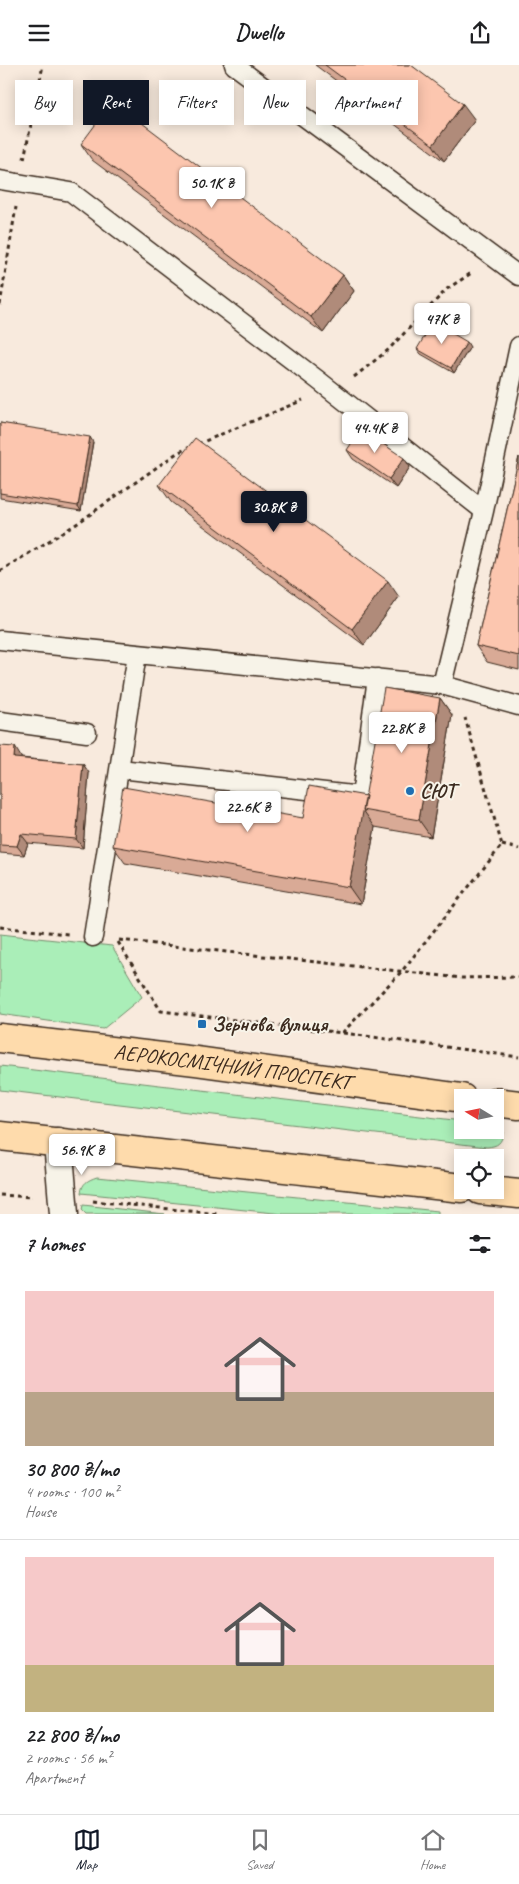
<!DOCTYPE html>
<meta charset="utf-8">
<style>
:root{--surface:#fff;--page:#f2f2f2;--text:#202124;--muted:#757577;--line:#e0e0e0;--accent:#111827}
body{margin:0;font-family:Caveat,sans-serif;background:var(--page);color:var(--text);height:100vh;display:flex;flex-direction:column;font-size:19px;white-space:nowrap}
*{box-sizing:border-box;margin:0}
p{font-size:16px;color:var(--muted)}
.icon{flex:none;width:28px;height:28px;fill:none;stroke:currentColor;stroke-width:2;stroke-linecap:round;stroke-linejoin:round}
.map{position:relative;height:1149px;overflow:hidden}
.details{display:flex;flex-direction:column;background:var(--surface);flex:1}
.details>*{flex:none}
.hud{position:absolute;left:15px;top:15px;width:490px;height:45px;display:flex;gap:10px}
.needle{width:32px;rotate:280deg}
.buttons{position:absolute;left:454px;top:1024px;display:grid;gap:10px}
.buttons a{display:grid;place-items:center;width:50px;height:50px;border-radius:0px;background:var(--surface);box-shadow:0 2px 12px #0003;font-size:25px}
.price{position:absolute;translate:-50% -42px;padding:0 11px;border-radius:5px;background:#fff;color:#222;font-size:16px;line-height:32px;filter:drop-shadow(0 1px 2px #0008)}
.price::after{content:'';position:absolute;left:50%;top:30px;width:15px;height:11px;margin-left:-8px;background:inherit;clip-path:polygon(0 0,100% 0,50% 100%)}
.price.selected{background:var(--accent);color:#fff}
ul{padding:0;list-style:none}
li{display:grid;align-content:center;gap:10px;height:265px;padding:0 25px}
li+li{border-top:1px solid var(--line)}
li span{display:grid;place-items:center;height:155px;border-radius:0px;color:#555}
li>.icon{margin-inline-start:auto}
span .icon{width:90px;height:90px;fill:#fffc;stroke-width:1}
li b{font-size:21px}
h2{display:flex;justify-content:space-between;align-items:center;height:60px;padding:0 25px;font-size:21px}
.pill{padding:0 18px;border-radius:0px;background:var(--surface);box-shadow:0 2px 12px #0003;font-size:18px;line-height:45px}
.pill.selected{background:var(--accent);color:#fff}
header{display:flex;justify-content:space-between;align-items:center;height:65px;padding:0 25px;background:var(--surface);font-size:22px;font-weight:700}
.tab-bar{display:flex;justify-content:space-around;align-items:center;height:70px;border-top:1px solid var(--line);background:var(--surface);font-size:14px;color:var(--muted)}
.tab-bar a{display:grid;justify-items:center;gap:2px}
.tab-bar .selected{color:var(--accent)}
.map>svg:first-child{display:block}
.green{fill:#aaeeb8;stroke:#728c6b}
.lines{fill:none;stroke-linecap:round;stroke-linejoin:round}
.service-casing{stroke:#3b2a1e;stroke-width:21}
.minor-casing{stroke:#3b2a1e;stroke-width:31}
.primary-casing{stroke:#3b2a1e;stroke-width:31}
.path{stroke:#3b2a1e;stroke-width:3;stroke-dasharray:4 4;stroke-linecap:butt}
.service{stroke:#f7f3e8;stroke-width:18}
.minor{stroke:#f7f3e8;stroke-width:28}
.primary{stroke:#fedbac;stroke-width:28}
.wall{fill:#d9aa96;stroke:#3b2a1e}
.shaded-wall{fill:#b08b7a;stroke:#3b2a1e}
.building{fill:#fcc6af;stroke:#3b2a1e}
.poi-dot{fill:#1f6fb2;stroke:#f7f3e8;stroke-width:2}
.labels{text-anchor:middle;stroke-width:4;stroke-linejoin:round;paint-order:stroke}
.poi-label{font-size:21px;font-weight:bold;fill:#3b2a1e;stroke:#f7f3e8;text-anchor:start}
.street-label{font-size:21px;fill:#3b2a1e;stroke:#f7f3e8}
</style>
<header><svg class="icon" aria-label="menu" viewBox="0 0 24 24"><path d="M4 6h16M4 12h16M4 18h16"/></svg>Dwello<svg class="icon" aria-label="share" viewBox="0 0 24 24"><path d="M12 15V3M7 8l5-5 5 5M5 13v7h14v-7"/></svg></header>
<div class="map">
<svg width="519" height="1149" viewBox="0 0 519 1149">
<rect width="100%" height="100%" fill="#f8eadd"/>
<filter id="ink" filterUnits="userSpaceOnUse"><feTurbulence type="fractalNoise" baseFrequency=".02" numOctaves="2"/><feDisplacementMap in="SourceGraphic" scale="10" xChannelSelector="R" yChannelSelector="G"/><feConvolveMatrix kernelMatrix="1 2 1 2 8 2 1 2 1" color-interpolation-filters="sRGB"/></filter>
<g filter="url(#ink)">
<path class="green" d="M0 869 112 881 142 932 103 964 0 949Z
M0 1001 462 1056V1065H495V1061L503 1067C502 1078 498 1081 487 1082L0 1025Z
M97 1112 438 1146V1149H284L81 1128C82 1118 88 1115 97 1112Z
M83 1140 165 1149H86L82 1145Z"/>
<g class="lines">
<defs>
<path id="service" d="M234 0 519 211
M0 115 71 127 318 315 484 446
M0 575 442 620 519 641
M442 620 484 446 519 281
M0 656 87 668
M120 704 361 731 377 613
M93 872 137 589"/>
<path id="minor" d="M58 1077 64 1149"/>
<g id="primary">
<path id="s1" d="M0 973 196 996 462 1033"/>
<path d="M495 1037 519 1040"/>
<path d="M0 1071 462 1123"/>
<path d="M480 1125 519 1129"/>
</g>
</defs>
<use href="#service" class="service-casing"/>
<use href="#minor" class="minor-casing"/>
<use href="#primary" class="primary-casing"/>
<path class="path" d="M24 94 43 0
M0 240 16 142
M354 312 387 286 447 224 473 207
M198 379 303 335
M0 506 75 460 177 388 190 382
M502 780 519 784
M0 862 68 869
M119 875 461 913 519 912
M118 877 161 946 342 968 402 906 502 780 465 653
M343 968 519 992
M0 1130 32 1132
M93 1136 218 1149"/>
<use href="#service" class="service"/>
<use href="#minor" class="minor"/>
<use href="#primary" class="primary"/>
</g>
<path class="wall" d="M315 0H411L475 55 444 96Z
M81 79 343 210 354 226 323 268 92 95Z
M470 282 454 308 421 289 417 284Z
M0 358 93 377 81 446 0 433Z
M347 385 410 402 396 423 353 394Z
M519 392V605L487 597 476 581Z
M159 420 399 532 364 580 171 437Z
M440 633 452 650 431 772 375 762 361 839 125 798 113 781 303 753 366 731Z
M0 681 21 692V693L83 699 89 708 83 783 28 778 24 790 0 788Z"/>
<path class="shaded-wall" d="M463 39 475 55 444 96 433 80Z
M343 210 354 226 323 268 311 252Z
M467 277 470 282 454 308 451 303Z
M90 372 93 377 81 446 78 441Z
M404 393 410 402 396 423 389 414Z
M388 516 399 532 364 580 352 564Z
M440 633 452 650 431 772 419 755Z
M15 682 21 692V702L14 693Z
M83 699 89 708 83 783 76 774Z
M363 745 375 762 361 839 349 822Z
M21 769 28 778 24 790 17 781Z"/>
<path class="building" d="M325 0H411L463 39 433 80Z
M113 36 343 210 311 252 81 79Z
M433 257 467 277 451 303 417 284Z
M0 358 90 372 78 441 0 428Z
M361 364 404 393 389 414 347 385Z
M195 373 388 516 352 564 159 420Z
M519 392V591L476 581Z
M384 623 440 633 419 755 363 745Z
M0 681 15 682 14 693 83 699 76 774 21 769 17 781 0 780Z
M309 721 366 731 349 822 113 781 123 722 303 753Z"/>
</g>
<g class="poi-dot">
<circle cx="410" cy="726" r="5"/>
<rect x="197" y="954" width="10" height="10" rx="2.5"/>
</g>
<g class="labels">
<g class="poi-label">
<text x="420" y="733">СЮТ</text>
<text x="212" y="966">Зернова вулиця</text>
</g>
<g class="street-label">
<text dy="7" stroke="none"><textPath href="#s1" startOffset="234">АЕРОКОСМІЧНИЙ ПРОСПЕКТ</textPath></text>
</g>
</g>
</svg>
<div class="buttons">
<a><svg class="needle" viewBox="-14 -14 28 28"><path d="M0-13l5 13h-10z" fill="#e53935"/><path d="M0 13l5-13h-10z" fill="#757577"/></svg></a>
<a><svg class="icon" aria-label="locate" viewBox="0 0 24 24"><circle cx="12" cy="12" r="6"/><path d="M12 2v4M12 18v4M2 12h4M18 12h4"/></svg></a>
</div>
<b class="price" style="left:212px;top:144px">50.1K ₴</b>
<b class="price" style="left:442px;top:280px">47K ₴</b>
<b class="price" style="left:375px;top:389px">44.4K ₴</b>
<b class="price selected" style="left:274px;top:468px">30.8K ₴</b>
<b class="price" style="left:402px;top:689px">22.8K ₴</b>
<b class="price" style="left:248px;top:768px">22.6K ₴</b>
<b class="price" style="left:82px;top:1111px">56.9K ₴</b>
<div class="hud">
<a class="pill">Buy</a>
<a class="pill selected">Rent</a>
<a class="pill">Filters</a>
<a class="pill">New</a>
<a class="pill">Apartment</a>
</div>
</div>
<section class="details">
<h2>7 homes<svg class="icon" aria-label="filters" viewBox="0 0 24 24"><path d="M4 7h16M4 17h16"/><circle cx="9" cy="7" r="2"/><circle cx="15" cy="17" r="2"/></svg></h2>
<ul>
<li><span style="background:linear-gradient(#f6c9c9 65%,#b9a48a 0)"><svg class="icon" aria-label="home" viewBox="0 0 24 24"><path d="M3 11l9-7 9 7M6 9v11h12V9"/></svg></span><div><b>30 800 ₴/mo</b><p>4 rooms · 100 m²</p><p>House</p></div></li>
<li><span style="background:linear-gradient(#f6c9c9 70%,#c2b280 0)"><svg class="icon" aria-label="home" viewBox="0 0 24 24"><path d="M3 11l9-7 9 7M6 9v11h12V9"/></svg></span><div><b>22 800 ₴/mo</b><p>2 rooms · 56 m²</p><p>Apartment</p></div></li>
</ul>
</section>
<nav class="tab-bar">
<a class="selected"><svg class="icon" aria-label="map" viewBox="0 0 24 24"><path d="M3 6l6-2 6 2 6-2v14l-6 2-6-2-6 2zM9 4v14M15 6v14"/></svg>Map</a>
<a><svg class="icon" aria-label="saved" viewBox="0 0 24 24"><path d="M7 4h10v16l-5-4-5 4z"/></svg>Saved</a>
<a><svg class="icon" aria-label="home" viewBox="0 0 24 24"><path d="M3 11l9-7 9 7M6 9v11h12V9"/></svg>Home</a>
</nav>
